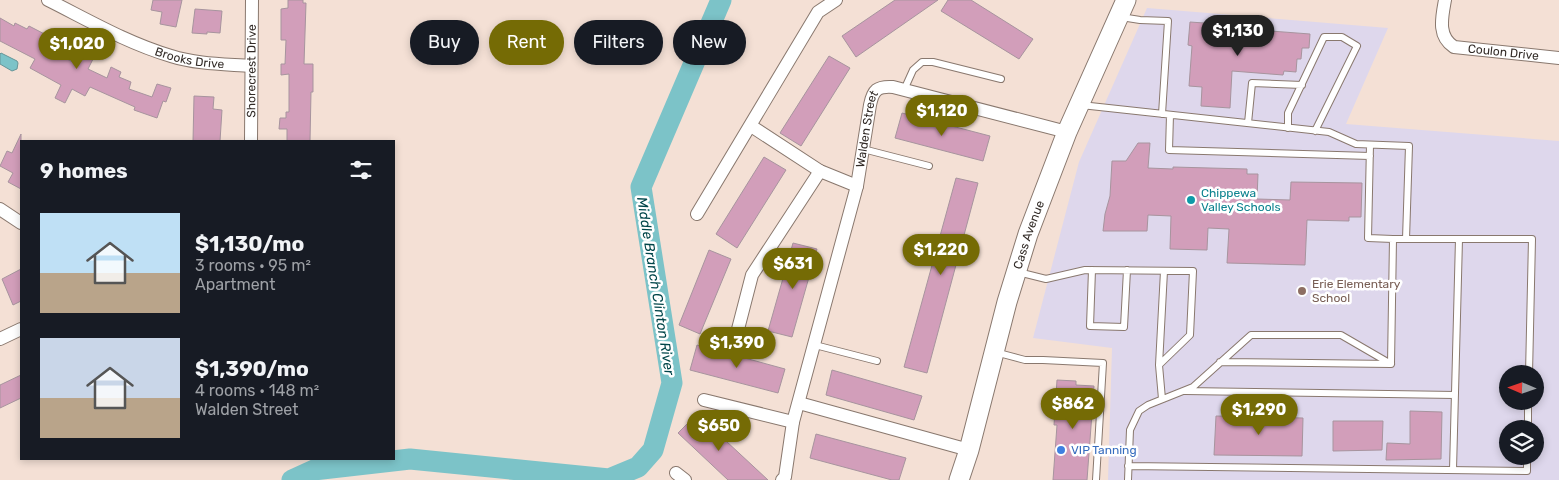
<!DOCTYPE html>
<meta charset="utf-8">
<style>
:root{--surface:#171b24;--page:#242831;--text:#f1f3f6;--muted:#9ea1a6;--accent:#756b05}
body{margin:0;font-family:Rubik,sans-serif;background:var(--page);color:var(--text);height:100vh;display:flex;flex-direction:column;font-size:19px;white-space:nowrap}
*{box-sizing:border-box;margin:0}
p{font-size:16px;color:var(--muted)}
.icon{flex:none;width:28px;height:28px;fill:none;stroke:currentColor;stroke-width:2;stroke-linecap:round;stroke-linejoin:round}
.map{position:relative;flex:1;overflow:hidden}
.side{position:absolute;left:20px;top:140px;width:375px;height:320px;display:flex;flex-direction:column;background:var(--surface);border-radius:0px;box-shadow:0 2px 8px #0003}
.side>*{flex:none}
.guide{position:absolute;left:410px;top:20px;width:475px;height:45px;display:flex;gap:10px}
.needle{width:32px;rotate:272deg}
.tools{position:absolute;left:1499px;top:365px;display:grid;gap:10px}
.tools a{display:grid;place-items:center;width:45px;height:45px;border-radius:50%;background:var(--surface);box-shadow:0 2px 8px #0003;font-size:25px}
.price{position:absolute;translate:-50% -42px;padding:0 11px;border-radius:18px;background:var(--accent);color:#fff;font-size:16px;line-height:32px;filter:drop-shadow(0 1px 2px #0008)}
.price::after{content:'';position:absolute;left:50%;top:30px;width:15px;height:11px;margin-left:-8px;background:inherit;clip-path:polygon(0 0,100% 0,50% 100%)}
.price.current{background:#222;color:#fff}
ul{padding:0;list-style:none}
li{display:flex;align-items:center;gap:15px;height:125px;padding:0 20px}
li span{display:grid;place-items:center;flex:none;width:140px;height:100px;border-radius:0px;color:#555}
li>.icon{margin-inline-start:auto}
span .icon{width:60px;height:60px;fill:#fffc;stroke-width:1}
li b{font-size:21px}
h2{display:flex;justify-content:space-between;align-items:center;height:60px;padding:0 20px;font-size:21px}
.chip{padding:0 18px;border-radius:22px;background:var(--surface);box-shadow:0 2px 8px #0003;font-size:18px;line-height:45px}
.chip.current{background:var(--accent);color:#fff}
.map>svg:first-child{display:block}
.education{fill:#ded7ec;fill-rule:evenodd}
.water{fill:#7cc3c8;stroke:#669598}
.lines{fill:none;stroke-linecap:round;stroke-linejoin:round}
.stream{stroke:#669598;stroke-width:4}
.river{stroke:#7cc3c8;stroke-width:21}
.building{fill:#d29eba;stroke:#a7949e}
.service-casing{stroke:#89786e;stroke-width:8}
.minor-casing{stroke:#89786e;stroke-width:14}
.secondary-casing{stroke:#89786e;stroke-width:21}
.service{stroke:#fff;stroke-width:6}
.minor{stroke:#fff;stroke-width:12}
.secondary{stroke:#fff;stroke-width:19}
.culture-dot{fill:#0f9aa8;stroke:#fff;stroke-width:2}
.education-dot{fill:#8d6e63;stroke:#fff;stroke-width:2}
.shop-dot{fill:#3f7fe0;stroke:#fff;stroke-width:2}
.labels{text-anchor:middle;stroke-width:5;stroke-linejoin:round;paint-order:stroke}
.street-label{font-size:12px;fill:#322b27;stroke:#fff}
.culture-label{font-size:12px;fill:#0d838f;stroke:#fff;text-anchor:start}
.education-label{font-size:12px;fill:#785e54;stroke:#fff;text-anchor:start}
.shop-label{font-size:12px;fill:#366cbe;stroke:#fff;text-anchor:start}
.water-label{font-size:14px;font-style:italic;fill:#004549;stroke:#fff}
</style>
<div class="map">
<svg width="1559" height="480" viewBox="0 0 1559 480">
<rect width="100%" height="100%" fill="#f4e0d5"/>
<path class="education" d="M1147 8 1388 28 1346 124 1559 141V480H1108L1112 348 1033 338 1079 162ZM1508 374H1535V401H1508ZM1508 429H1535V456H1508Z"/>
<path class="water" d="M1 53 17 61 18 63 17 69 12 71 0 64V54Z"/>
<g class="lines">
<path class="stream" d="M609 480V479"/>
<path class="river" d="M292 480 314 470 410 459 609 479 638 467 653 450 672 383 641 187 721 0"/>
</g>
<path class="building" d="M153 0H182L176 27 160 24 162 12 151 10Z
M288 0H303V3H306L304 64H313V92H311L310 141H287V129H279L280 118H286V112H289V74L281 75V64H285L286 40H281V9L288 8Z
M895 0H938L856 57 842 36Z
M948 0H971L1033 39 1019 59 941 11Z
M195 9 222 11 220 33 207 32V34L192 33Z
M0 18 14 26 15 23 27 29 29 26 60 42 55 53 73 62 78 51 93 59 88 69 107 78 111 67 121 72 119 77 131 82 129 89 152 97 157 84 171 88 166 102 163 101 157 118 134 110 135 107 90 87 85 96 72 89 65 103 55 98 61 85 30 68 35 59 0 41Z
M1190 22 1218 24V27L1310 34 1309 48H1302L1301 59H1297L1296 72 1284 71 1283 75 1232 71 1230 108 1201 106 1202 87 1189 86 1192 46 1188 45Z
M829 56 850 68 801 146 780 133Z
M194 96 214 97 213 109 222 110 220 141H193Z
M902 113 990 136 983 161 895 138Z
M21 134V189L8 182 13 173 0 166 7 151 12 153Z
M1138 143H1150L1148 168 1173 169V167L1247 169V174H1258L1257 199 1290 200 1291 182 1362 183 1361 217H1349V221L1307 220 1305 265 1227 263 1229 229 1208 228 1207 250 1170 249 1171 216 1148 215 1147 231H1103L1105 214 1110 196 1112 161H1126Z
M764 157 786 170 737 248 716 234Z
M956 178 978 183 927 373 904 367Z
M793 243 817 249 792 337 768 331Z
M709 250 731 259 700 334 679 325Z
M21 269V301L13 305 2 279Z
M697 345 785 369 778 393 690 370Z
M832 370 922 396 914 420 826 395Z
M21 375V398L0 408V385Z
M1057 380 1076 381V385L1094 386 1087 480H1053L1057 425H1054Z
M1410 411 1442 412 1441 459 1386 460 1387 443 1410 444Z
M697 414 768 480H728L678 433Z
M1216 416 1303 418 1302 456 1214 455Z
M1333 421H1383L1382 450 1333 451Z
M816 434 906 458 899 480H892L810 458Z"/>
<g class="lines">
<defs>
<path id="service" d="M1121 17 1140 20 1168 21 1162 114
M904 90 913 70 922 62H933L1001 79
M1081 105 1329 132 1356 144 1409 146 1406 239
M1170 115 1169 150 1370 156
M1248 123 1252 83 1302 85
M1288 128V113L1324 37H1342L1357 46 1315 131
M1370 145 1368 238 1393 239
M863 149 929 166
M1092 270 1090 326 1124 327 1127 270
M1018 272 1046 279 1085 270 1193 271 1190 335 1159 365 1162 399
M815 345 877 361
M995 352 1025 360H1043L1103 363 1096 480
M1391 364 1393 239H1532L1529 374
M1159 365 1164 271
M1185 391 1455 395
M1528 429V401
M1128 466 1527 471V456
M1453 470 1459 239
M1128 480 1130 430 1139 411 1148 405 1193 387 1251 335H1341L1391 364 1220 362"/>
<g id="minor">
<path id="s1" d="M48 0C88 20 127 43 171 56 196 64 225 64 251 66"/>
<path id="s2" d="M1445 0C1442 17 1437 36 1454 47L1559 58"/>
<path d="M751 126 820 171 857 186"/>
<path id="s3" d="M251 141 252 0"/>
<path d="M0 209 21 223"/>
<path d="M697 214 818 12 836 0"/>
<path d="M737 333 752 275 820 171"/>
<path d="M0 339 21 329"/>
<path d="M704 400 793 422"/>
<path d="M799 403 969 450"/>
<path d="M676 473 685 480"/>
<path id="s4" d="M782 480 785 477 793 422 857 186 870 105C873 90 877 86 893 87L1067 132"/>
</g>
<g id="secondary">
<path id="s5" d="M959 480 969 450 1007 302 1028 234 1067 132 1126 0"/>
</g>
</defs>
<use href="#service" class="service-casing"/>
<use href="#minor" class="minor-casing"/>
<use href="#secondary" class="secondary-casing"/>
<use href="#service" class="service"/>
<use href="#minor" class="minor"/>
<use href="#secondary" class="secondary"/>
</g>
<circle class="culture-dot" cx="1191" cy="200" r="5"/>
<circle class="education-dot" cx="1302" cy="291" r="5"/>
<circle class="shop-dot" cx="1061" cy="450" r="5"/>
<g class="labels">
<g class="street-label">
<text dy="4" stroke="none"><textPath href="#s2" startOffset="101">Coulon Drive</textPath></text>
<text dy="4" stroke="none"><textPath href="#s1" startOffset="154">Brooks Drive</textPath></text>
<text dy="4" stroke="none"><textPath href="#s3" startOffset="70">Shorecrest Drive</textPath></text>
<text dy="4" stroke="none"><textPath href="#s4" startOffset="362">Walden Street</textPath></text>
<text dy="4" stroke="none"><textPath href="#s5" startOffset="255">Cass Avenue</textPath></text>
</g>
<g class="culture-label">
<text x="1201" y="197">Chippewa<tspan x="1201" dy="14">Valley Schools</tspan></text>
</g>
<g class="education-label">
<text x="1312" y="288">Erie Elementary<tspan x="1312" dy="14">School</tspan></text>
</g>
<g class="shop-label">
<text x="1071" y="454">VIP Tanning</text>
</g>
<g class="water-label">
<text transform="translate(656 286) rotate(81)" y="5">Middle Branch Clinton River</text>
</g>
</g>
</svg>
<div class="tools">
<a><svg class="needle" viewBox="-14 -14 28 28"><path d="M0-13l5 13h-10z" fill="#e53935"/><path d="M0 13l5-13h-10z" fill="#9ea1a6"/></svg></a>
<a><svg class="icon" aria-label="layers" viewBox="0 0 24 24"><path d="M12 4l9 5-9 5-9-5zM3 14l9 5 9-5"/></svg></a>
</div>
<b class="price current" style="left:1238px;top:57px">$1,130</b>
<b class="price" style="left:77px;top:70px">$1,020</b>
<b class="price" style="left:942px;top:137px">$1,120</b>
<b class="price" style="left:941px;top:276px">$1,220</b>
<b class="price" style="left:793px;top:290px">$631</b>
<b class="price" style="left:737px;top:369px">$1,390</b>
<b class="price" style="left:1073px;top:430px">$862</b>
<b class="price" style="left:1259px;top:436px">$1,290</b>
<b class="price" style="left:719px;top:452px">$650</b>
<div class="guide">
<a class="chip">Buy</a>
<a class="chip current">Rent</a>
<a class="chip">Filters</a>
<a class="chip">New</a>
</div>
<section class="side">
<h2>9 homes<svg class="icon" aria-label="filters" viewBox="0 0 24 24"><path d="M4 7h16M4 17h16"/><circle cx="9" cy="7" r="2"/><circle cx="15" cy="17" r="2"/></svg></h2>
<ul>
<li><span style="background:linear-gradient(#bfe0f5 60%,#b9a48a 0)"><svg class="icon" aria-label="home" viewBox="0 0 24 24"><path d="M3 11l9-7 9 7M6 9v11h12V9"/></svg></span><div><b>$1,130/mo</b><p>3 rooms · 95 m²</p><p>Apartment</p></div></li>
<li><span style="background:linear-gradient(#c9d6e8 60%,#b9a48a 0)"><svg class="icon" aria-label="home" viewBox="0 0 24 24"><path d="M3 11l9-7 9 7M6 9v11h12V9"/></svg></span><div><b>$1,390/mo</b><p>4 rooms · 148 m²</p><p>Walden Street</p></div></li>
</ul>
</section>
</div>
